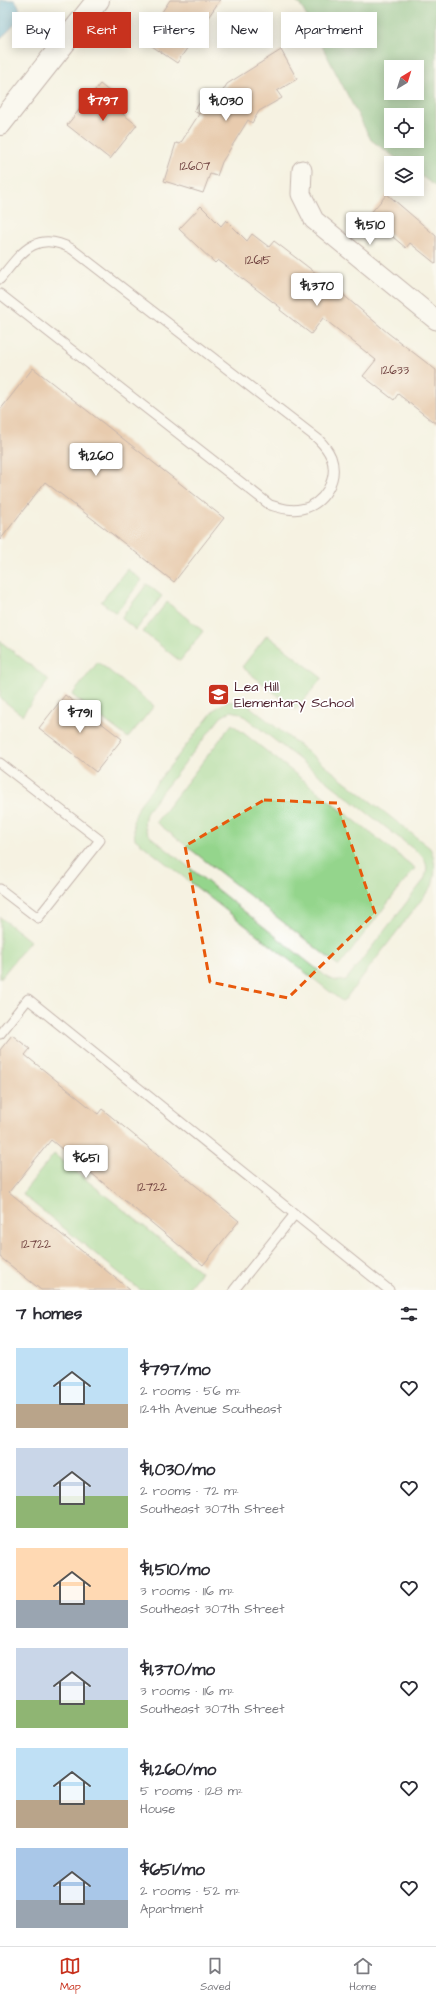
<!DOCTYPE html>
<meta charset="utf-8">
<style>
:root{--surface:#fff;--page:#f7f7f7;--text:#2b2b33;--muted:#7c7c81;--line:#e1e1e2;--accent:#c8321e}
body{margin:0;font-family:"Architects Daughter",sans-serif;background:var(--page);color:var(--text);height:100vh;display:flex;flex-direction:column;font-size:15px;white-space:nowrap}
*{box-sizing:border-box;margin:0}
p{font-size:13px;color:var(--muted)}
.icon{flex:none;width:22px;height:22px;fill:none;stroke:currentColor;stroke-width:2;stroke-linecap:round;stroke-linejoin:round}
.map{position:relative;height:1290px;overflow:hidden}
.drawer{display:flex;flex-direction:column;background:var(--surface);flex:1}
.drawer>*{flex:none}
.banner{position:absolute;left:12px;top:12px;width:412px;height:36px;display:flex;gap:8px}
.needle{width:26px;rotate:38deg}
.buttons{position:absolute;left:384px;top:60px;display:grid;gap:8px}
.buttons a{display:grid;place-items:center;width:40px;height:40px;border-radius:0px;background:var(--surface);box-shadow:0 2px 10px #0003;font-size:20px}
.price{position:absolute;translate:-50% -34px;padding:0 9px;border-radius:4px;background:#fff;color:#222;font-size:13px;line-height:26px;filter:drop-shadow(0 1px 2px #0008)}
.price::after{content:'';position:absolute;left:50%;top:24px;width:12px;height:9px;margin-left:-6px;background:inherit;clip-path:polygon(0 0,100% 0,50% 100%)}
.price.active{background:var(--accent);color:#fff}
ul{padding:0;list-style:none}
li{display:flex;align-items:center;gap:12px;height:100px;padding:0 16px}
li span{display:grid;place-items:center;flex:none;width:112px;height:80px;border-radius:0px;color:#555}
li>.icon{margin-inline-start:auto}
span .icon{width:48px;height:48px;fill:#fffc;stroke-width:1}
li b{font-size:17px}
h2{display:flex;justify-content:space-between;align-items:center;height:48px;padding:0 16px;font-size:17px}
.tag{padding:0 14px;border-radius:0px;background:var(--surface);box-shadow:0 2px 10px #0003;font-size:14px;line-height:36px}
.tag.active{background:var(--accent);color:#fff}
.dock{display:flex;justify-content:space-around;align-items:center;height:56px;border-top:1px solid var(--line);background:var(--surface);font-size:11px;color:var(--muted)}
.dock a{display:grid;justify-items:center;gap:2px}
.dock .active{color:var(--accent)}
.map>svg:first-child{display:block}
.green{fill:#94d58c;stroke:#6f7a5c;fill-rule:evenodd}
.forest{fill:#77b678;stroke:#606a52;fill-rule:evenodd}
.water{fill:#52a8ce;stroke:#4e647c}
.building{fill:#d79c6f}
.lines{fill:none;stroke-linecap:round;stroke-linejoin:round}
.service-casing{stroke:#86696b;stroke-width:11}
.minor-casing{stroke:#86696b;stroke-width:21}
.tertiary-casing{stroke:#86696b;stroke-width:24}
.service{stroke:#fff;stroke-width:9}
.minor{stroke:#fff;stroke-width:19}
.tertiary{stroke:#fff;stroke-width:22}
.marked{fill:none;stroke:#e8590c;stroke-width:3;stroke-dasharray:8 5;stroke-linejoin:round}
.labels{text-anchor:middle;stroke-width:3.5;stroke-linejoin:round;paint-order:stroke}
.number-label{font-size:12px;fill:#6d3e3c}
.poi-label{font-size:14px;fill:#4a1f2b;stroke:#fff;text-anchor:start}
</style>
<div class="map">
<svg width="436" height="1290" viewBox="0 0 436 1290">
<rect width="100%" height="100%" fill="#fff"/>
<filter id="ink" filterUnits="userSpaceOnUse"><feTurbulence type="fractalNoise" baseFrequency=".025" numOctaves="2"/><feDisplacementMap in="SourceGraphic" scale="8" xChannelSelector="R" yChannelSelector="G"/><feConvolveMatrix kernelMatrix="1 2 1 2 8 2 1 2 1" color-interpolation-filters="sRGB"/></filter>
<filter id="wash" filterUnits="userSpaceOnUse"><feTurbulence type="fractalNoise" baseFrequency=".012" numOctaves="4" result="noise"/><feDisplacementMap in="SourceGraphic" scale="16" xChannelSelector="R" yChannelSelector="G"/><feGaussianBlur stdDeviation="0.9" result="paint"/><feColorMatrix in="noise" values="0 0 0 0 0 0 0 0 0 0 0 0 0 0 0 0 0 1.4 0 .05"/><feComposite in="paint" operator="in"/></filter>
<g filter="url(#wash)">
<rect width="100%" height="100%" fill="#f5f2e2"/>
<path class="green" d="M127 569 142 580 116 613 101 602Z
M147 584 162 596 136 630 121 618Z
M167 602 203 631 180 661 143 632Z
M267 635 322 678 296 710 242 667Z
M0 641 49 680 22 715 0 698Z
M98 662 154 706 128 738 72 695Z
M238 701 249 706 430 848C436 859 436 874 432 886L343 1002 135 839 133 821 140 804 215 709 226 702ZM231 711 240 713 421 855C428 863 428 870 424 880L346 980 337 981 328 978 151 837C143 829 143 821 147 811L221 717Z
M232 724 415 868 339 966 156 822Z
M0 917 30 941 0 979Z
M54 1154 201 1272 187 1290H140L22 1194Z"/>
<path class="forest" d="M294 0H436V187L417 173V163H403L371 140 301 6ZM391 67H417V93H391ZM391 115H417V141H391Z"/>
<path class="water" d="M0 0C4 0 9 0 13 0 17 1 18 4 19 7 23 20 8 31 0 39Z"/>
<g id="blocks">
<path class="building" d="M170 0H220L177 63 143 40Z
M281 50 297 79 277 91 282 98 259 111 252 123 248 120 222 162 217 176 210 174 203 193 164 181 176 143 180 144 199 114 194 111 207 92 218 99 227 84Z
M100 84 125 104 119 111 137 125 110 159 67 125Z
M387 194 436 236V264L410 243 406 248 368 216Z
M201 206 221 226 226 220 247 241 252 234 269 247 274 241 334 287 388 333 436 370V424L398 394 394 400 363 376 376 360 323 318 311 334 280 310 281 308 218 260 215 263 179 229Z
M33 368 224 518 174 582 45 482 0 540V410Z
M65 695 122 739 96 772 39 728Z
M12 1035 30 1049 25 1055 98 1114 102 1109 239 1221 203 1265 51 1140 9 1192 130 1290H41L0 1257V1050Z"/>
</g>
</g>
<g filter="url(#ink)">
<use href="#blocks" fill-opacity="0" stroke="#86696b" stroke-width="1"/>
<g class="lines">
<defs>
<path id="service" d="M0 279C21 253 36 229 72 249L318 439C323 444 328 450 331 457 339 479 324 505 301 509 290 511 281 508 270 505L0 294
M0 763 100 840 38 918 0 889
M0 1034 28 999 389 1290
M234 1290 295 1214"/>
<path id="minor" d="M302 170 301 194 314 220 436 320"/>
<path id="tertiary" d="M0 124 98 0"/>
</defs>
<use href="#service" class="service-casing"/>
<use href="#minor" class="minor-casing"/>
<use href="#tertiary" class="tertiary-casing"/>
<use href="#service" class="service"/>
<use href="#minor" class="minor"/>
<use href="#tertiary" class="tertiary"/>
</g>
</g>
<path d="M0 0H436V1290H0ZM264 800 337 803 375 913 288 998 210 982 185 846Z" fill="#f5f2e2" fill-opacity=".55" fill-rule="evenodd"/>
<path class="marked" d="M264 800 337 803 375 913 288 998 210 982 185 846Z"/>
<defs>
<symbol id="school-square" viewBox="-11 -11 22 22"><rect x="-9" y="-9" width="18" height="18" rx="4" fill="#c8321e" stroke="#fff"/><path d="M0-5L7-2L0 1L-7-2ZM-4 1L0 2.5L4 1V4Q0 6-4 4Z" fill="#fff"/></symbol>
</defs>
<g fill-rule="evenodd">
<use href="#school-square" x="206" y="682" width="25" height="25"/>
</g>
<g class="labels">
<g class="number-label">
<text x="195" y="170">12607</text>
<text x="258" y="264">12615</text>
<text x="395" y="374">12633</text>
<text x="152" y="1191">12722</text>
<text x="36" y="1248">12722</text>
</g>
<g class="poi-label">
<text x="234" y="691">Lea Hill<tspan x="234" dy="16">Elementary School</tspan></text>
</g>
</g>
</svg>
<div class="buttons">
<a><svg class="needle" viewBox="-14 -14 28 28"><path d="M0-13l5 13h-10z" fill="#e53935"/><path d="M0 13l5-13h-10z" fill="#7c7c81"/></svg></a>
<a><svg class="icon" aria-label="locate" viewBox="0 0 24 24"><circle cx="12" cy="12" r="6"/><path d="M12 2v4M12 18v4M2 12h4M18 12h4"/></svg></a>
<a><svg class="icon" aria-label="layers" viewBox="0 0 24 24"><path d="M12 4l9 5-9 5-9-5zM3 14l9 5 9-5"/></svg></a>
</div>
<b class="price active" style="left:103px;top:122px">$797</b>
<b class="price" style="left:226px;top:122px">$1,030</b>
<b class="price" style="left:370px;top:246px">$1,510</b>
<b class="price" style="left:317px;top:307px">$1,370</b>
<b class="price" style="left:96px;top:477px">$1,260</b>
<b class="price" style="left:80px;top:734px">$791</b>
<b class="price" style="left:86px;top:1179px">$651</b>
<div class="banner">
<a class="tag">Buy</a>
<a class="tag active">Rent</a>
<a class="tag">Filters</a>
<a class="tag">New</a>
<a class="tag">Apartment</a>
</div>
</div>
<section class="drawer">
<h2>7 homes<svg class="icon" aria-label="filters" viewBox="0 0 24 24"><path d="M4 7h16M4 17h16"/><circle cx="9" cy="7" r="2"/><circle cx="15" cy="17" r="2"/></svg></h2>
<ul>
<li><span style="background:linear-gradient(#bfe0f5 70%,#b9a48a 0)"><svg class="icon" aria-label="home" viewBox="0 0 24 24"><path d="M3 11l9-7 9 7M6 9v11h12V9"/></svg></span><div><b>$797/mo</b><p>2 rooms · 56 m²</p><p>124th Avenue Southeast</p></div><svg class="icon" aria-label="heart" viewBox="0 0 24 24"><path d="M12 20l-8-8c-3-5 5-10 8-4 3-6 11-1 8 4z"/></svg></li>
<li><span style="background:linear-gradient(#c9d6e8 60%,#8fb573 0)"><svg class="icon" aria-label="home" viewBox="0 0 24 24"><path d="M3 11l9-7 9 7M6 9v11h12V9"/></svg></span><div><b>$1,030/mo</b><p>2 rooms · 72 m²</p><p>Southeast 307th Street</p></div><svg class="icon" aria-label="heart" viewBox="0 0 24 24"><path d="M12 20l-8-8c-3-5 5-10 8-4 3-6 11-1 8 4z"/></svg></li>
<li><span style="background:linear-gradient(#ffd9b3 65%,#9aa5b1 0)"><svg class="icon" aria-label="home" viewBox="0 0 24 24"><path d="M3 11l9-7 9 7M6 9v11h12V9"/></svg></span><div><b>$1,510/mo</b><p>3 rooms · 116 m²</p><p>Southeast 307th Street</p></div><svg class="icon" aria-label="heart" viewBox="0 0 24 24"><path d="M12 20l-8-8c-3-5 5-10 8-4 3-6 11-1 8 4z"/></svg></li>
<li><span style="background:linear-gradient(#c9d6e8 65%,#8fb573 0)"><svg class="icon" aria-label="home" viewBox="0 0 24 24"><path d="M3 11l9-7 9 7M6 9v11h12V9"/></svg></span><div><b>$1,370/mo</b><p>3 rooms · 116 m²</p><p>Southeast 307th Street</p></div><svg class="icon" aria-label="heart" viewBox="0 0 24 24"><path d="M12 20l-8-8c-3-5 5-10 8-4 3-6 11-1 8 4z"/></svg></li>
<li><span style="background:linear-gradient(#bfe0f5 65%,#b9a48a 0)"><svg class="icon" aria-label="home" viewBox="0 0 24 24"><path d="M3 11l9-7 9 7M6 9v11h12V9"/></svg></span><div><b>$1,260/mo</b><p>5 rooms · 128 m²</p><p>House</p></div><svg class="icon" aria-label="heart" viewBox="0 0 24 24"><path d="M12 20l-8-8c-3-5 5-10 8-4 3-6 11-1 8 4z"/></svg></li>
<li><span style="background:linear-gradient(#a9c7e8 65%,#9aa5b1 0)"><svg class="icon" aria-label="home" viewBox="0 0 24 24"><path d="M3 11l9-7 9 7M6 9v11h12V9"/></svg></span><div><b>$651/mo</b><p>2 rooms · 52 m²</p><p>Apartment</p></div><svg class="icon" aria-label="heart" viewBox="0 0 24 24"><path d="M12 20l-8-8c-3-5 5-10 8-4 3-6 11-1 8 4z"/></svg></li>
</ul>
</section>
<nav class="dock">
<a class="active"><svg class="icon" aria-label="map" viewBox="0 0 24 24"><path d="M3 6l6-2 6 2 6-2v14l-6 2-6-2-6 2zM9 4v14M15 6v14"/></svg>Map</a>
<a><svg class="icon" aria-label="saved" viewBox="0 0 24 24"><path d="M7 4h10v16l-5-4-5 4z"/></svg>Saved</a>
<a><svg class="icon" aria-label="home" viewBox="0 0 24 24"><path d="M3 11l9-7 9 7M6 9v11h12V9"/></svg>Home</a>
</nav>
